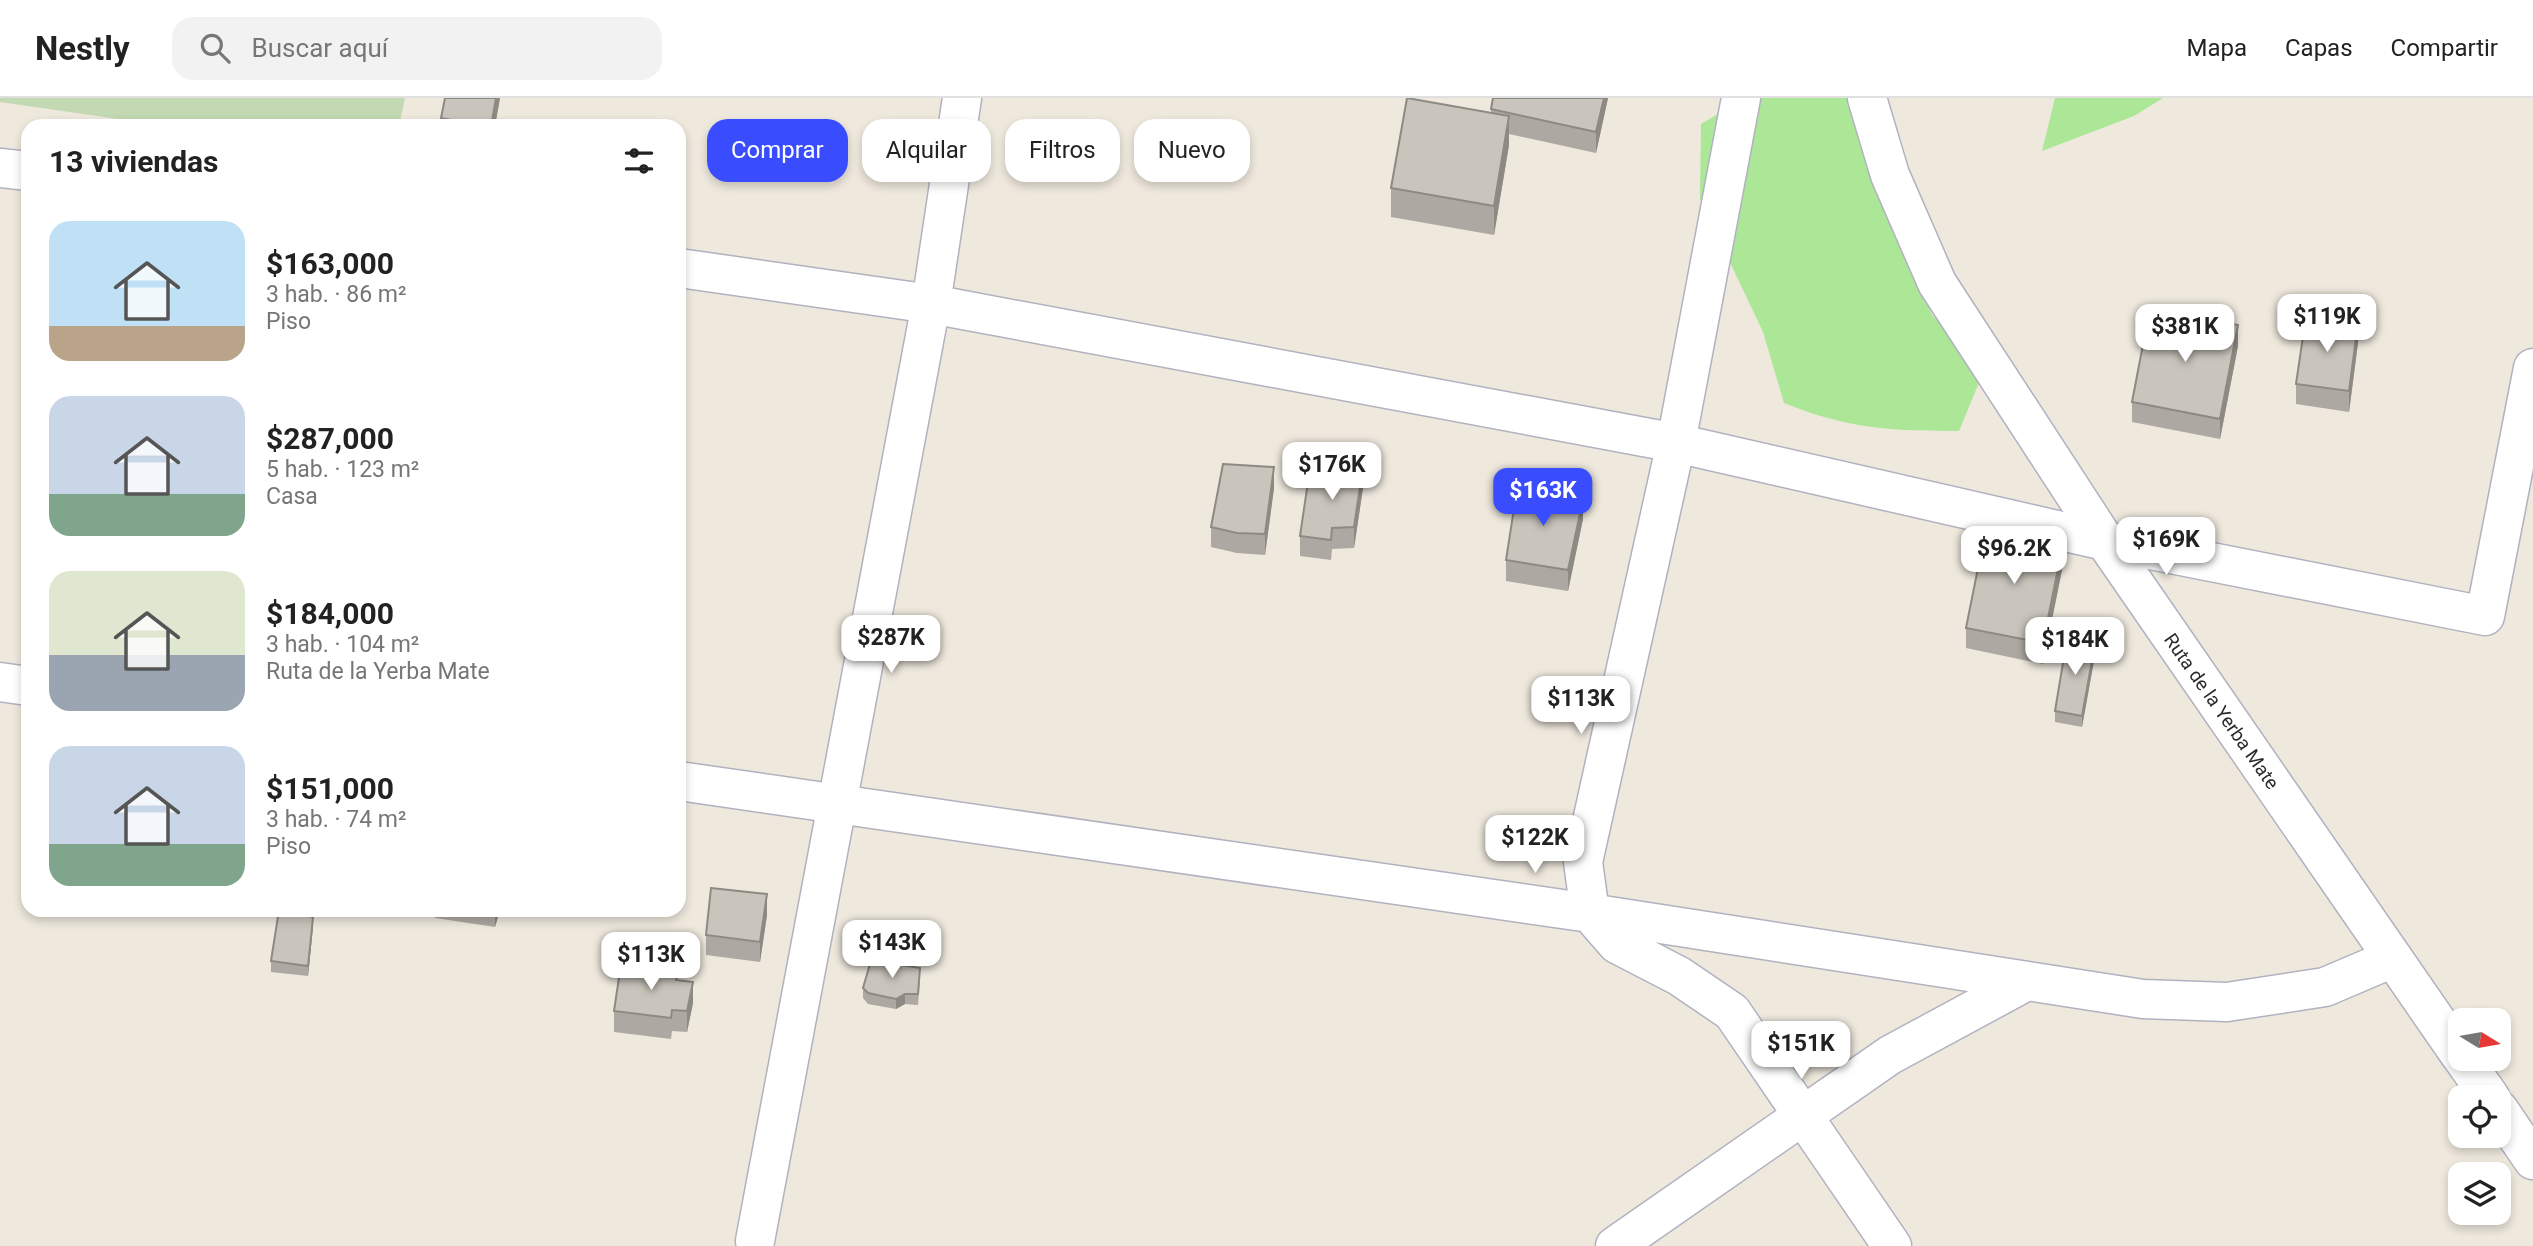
<!DOCTYPE html>
<html lang="es">
<meta charset="utf-8">
<style>
:root{--surface:#fff;--page:#f2f2f2;--text:#222;--muted:#767676;--line:#e0e0e0;--accent:#394dff}
body{margin:0;font-family:Roboto,sans-serif;background:var(--page);color:var(--text);height:100vh;display:flex;flex-direction:column;font-size:26px;white-space:nowrap}
*{box-sizing:border-box;margin:0}
p{font-size:23px;color:var(--muted)}
.icon{flex:none;width:38px;height:38px;fill:none;stroke:currentColor;stroke-width:2;stroke-linecap:round;stroke-linejoin:round}
.map{position:relative;flex:1;overflow:hidden}
.details{position:absolute;left:21px;top:21px;width:665px;height:798px;display:flex;flex-direction:column;background:var(--surface);border-radius:21px;box-shadow:0 4px 10px #0003}
.details>*{flex:none}
.hud{position:absolute;left:707px;top:21px;width:665px;height:63px;display:flex;gap:14px}
.needle{width:46px;rotate:101deg}
.fabs{position:absolute;left:2448px;top:910px;display:grid;gap:14px}
.fabs a{display:grid;place-items:center;width:63px;height:63px;border-radius:14px;background:var(--surface);box-shadow:0 4px 10px #0003;font-size:35px}
.price{position:absolute;translate:-50% -60px;padding:0 16px;border-radius:14px;background:#fff;color:#222;font-size:23px;line-height:46px;filter:drop-shadow(0 2px 4px #0008)}
.price::after{content:'';position:absolute;left:50%;top:42px;width:21px;height:16px;margin-left:-10px;background:inherit;clip-path:polygon(0 0,100% 0,50% 100%)}
.price.on{background:var(--accent);color:#fff}
ul{padding:0;list-style:none}
li{display:flex;align-items:center;gap:21px;height:175px;padding:0 28px}
li span{display:grid;place-items:center;flex:none;width:196px;height:140px;border-radius:21px;color:#555}
li>.icon{margin-inline-start:auto}
span .icon{width:84px;height:84px;fill:#fffc;stroke-width:1}
li b{font-size:30px}
h2{display:flex;justify-content:space-between;align-items:center;height:84px;padding:0 28px;font-size:30px}
.tag{padding:0 24px;border-radius:21px;background:var(--surface);box-shadow:0 4px 10px #0003;font-size:24px;line-height:63px}
.tag.on{background:var(--accent);color:#fff}
header{display:flex;align-items:center;gap:42px;box-sizing:border-box;height:98px;padding:0 35px;background:var(--surface);border-bottom:2px solid var(--line)}
header strong{font-size:33px}
nav{display:flex;gap:38px;margin-inline-start:auto;font-size:24px}
.search{width:490px;height:63px;background:var(--page);display:flex;align-items:center;gap:18px;box-sizing:border-box;padding:0 24px;border-radius:21px;color:var(--muted);font-size:26px}
.map>svg:first-child{display:block}
.green{fill:#abe797}
.cemetery{fill:#c2d9b3}
.lines{fill:none;stroke-linecap:round;stroke-linejoin:round}
.minor-casing{stroke:#b1b2c0;stroke-width:41}
.secondary-casing{stroke:#b1b2c0;stroke-width:41}
.minor{stroke:#fff;stroke-width:38}
.secondary{stroke:#fff;stroke-width:38}
.wall{fill:#ada9a2}
.shaded-wall{fill:#8d8a84}
.building{fill:#c9c5bc;stroke:#8d8a84;stroke-width:2}
.labels{text-anchor:middle;stroke-width:5;stroke-linejoin:round;paint-order:stroke}
.street-label{font-size:19px;fill:#2b2b2b;stroke:#fff}
</style>
<header>
<strong>Nestly</strong>
<div class="search"><svg class="icon" aria-label="search" viewBox="0 0 24 24"><circle cx="10" cy="10" r="6"/><path d="M15 15l6 6"/></svg>Buscar aquí</div>
<nav><a>Mapa</a><a>Capas</a><a>Compartir</a></nav>
</header>
<div class="map">
<svg width="2533" height="1148" viewBox="0 0 2533 1148">
<rect width="100%" height="100%" fill="#eee8dd"/>
<path class="green" d="M1745 0H1864L1903 148 1932 217 1985 270 1959 333C1892 333 1848 331 1784 305L1763 234 1700 101 1701 26Z
M2055 0H2163L2134 18 2042 53Z"/>
<path class="cemetery" d="M0 0H405L399 28H167L0 4Z"/>
<g class="lines">
<defs>
<path id="minor" d="M1741 0 1676 345 1583 764 1590 815 1617 846 1679 878 1732 914 1892 1148
M0 70 28 73
M679 170 931 206 1676 345 2105 443 2485 518 2533 270
M0 584 28 588
M679 683 1590 815 2143 901 2227 904 2325 889 2393 860
M755 1143 931 206 962 0
M1615 1148 1890 957 2027 883"/>
<path id="secondary" d="M1867 0 1890 77 1937 185 2105 443 2460 957
M2463 961 2490 999
M2499 1012 2533 1062"/>
</defs>
<use href="#minor" class="minor-casing"/>
<use href="#secondary" class="secondary-casing"/>
<use href="#minor" class="minor"/>
<use href="#secondary" class="secondary"/>
</g>
<path class="wall" d="M500 0 495 28H441V20Z
M1608 0 1596 55 1509 36V47L1494 137 1391 119V90L1491 15V11Z
M2358 245 2349 314 2296 306V286Z
M2238 248 2220 341 2132 324V304Z
M1274 390 1265 457 1237 455 1211 449V429Z
M1363 390 1354 450 1332 451 1331 462 1300 458V438Z
M1583 421 1568 493 1506 483V462Z
M2063 467 2043 566 1966 550V530Z
M2095 557 2082 629 2055 624V613Z
M435 812H500L495 829 435 820Z
M767 817 760 864 706 857V837Z
M313 829 308 878 271 874V863Z
M920 881 918 907 905 906 896 911 868 906 863 900V890Z
M679 882 693 905 687 934 672 933 671 941 614 934V913Z"/>
<path class="shaded-wall" d="M496 0H500L495 28H491Z
M1604 0H1608L1596 55V34Z
M1509 18V47L1494 137V108Z
M2358 225V245L2349 314V293Z
M2238 227V248L2220 341V321Z
M1274 369V390L1265 457V436Z
M1363 369V390L1354 450V429Z
M1583 401V421L1568 493V472Z
M2063 446V467L2043 566V545Z
M2095 546V557L2082 629V618Z
M767 796V817L760 864V844Z
M495 812H500L495 829Z
M313 819V829L308 878V868Z
M693 884V905L687 934V913Z
M905 896V906L896 911V901Z"/>
<path class="building" d="M445 0H496L491 28H482L441 20Z
M1407 0 1509 18 1494 108 1391 90Z
M1493 0H1604L1596 34 1491 11Z
M2150 210 2238 227 2220 321 2132 304Z
M2306 218 2358 225 2349 293 2296 286Z
M1336 364 1363 369 1354 429 1332 430 1331 442 1300 438 1309 377 1332 379Z
M1223 366 1274 369 1265 436 1237 435 1211 429Z
M1518 385 1583 401 1568 472 1506 462Z
M1986 430 2063 446 2043 545 1966 530Z
M2067 541 2095 546 2082 618 2055 613Z
M711 790 767 796 760 844 706 837Z
M279 812H285L313 819 308 868 271 863Z
M884 864 920 870 918 896H905L896 901 868 895 863 890 870 866Z
M621 866 679 874 676 882 693 884 687 913 672 912 671 920 614 913Z"/>
<g class="labels">
<g class="street-label">
<text transform="translate(2222 613) rotate(55)" y="7">Ruta de la Yerba Mate</text>
</g>
</g>
</svg>
<div class="fabs">
<a><svg class="needle" viewBox="-14 -14 28 28"><path d="M0-13l5 13h-10z" fill="#e53935"/><path d="M0 13l5-13h-10z" fill="#767676"/></svg></a>
<a><svg class="icon" aria-label="locate" viewBox="0 0 24 24"><circle cx="12" cy="12" r="6"/><path d="M12 2v4M12 18v4M2 12h4M18 12h4"/></svg></a>
<a><svg class="icon" aria-label="layers" viewBox="0 0 24 24"><path d="M12 4l9 5-9 5-9-5zM3 14l9 5 9-5"/></svg></a>
</div>
<b class="price" style="left:2327px;top:256px">$119K</b>
<b class="price" style="left:2185px;top:266px">$381K</b>
<b class="price" style="left:1332px;top:404px">$176K</b>
<b class="price on" style="left:1543px;top:430px">$163K</b>
<b class="price" style="left:2166px;top:479px">$169K</b>
<b class="price" style="left:2014px;top:488px">$96.2K</b>
<b class="price" style="left:891px;top:577px">$287K</b>
<b class="price" style="left:2075px;top:579px">$184K</b>
<b class="price" style="left:1581px;top:638px">$113K</b>
<b class="price" style="left:1535px;top:777px">$122K</b>
<b class="price" style="left:892px;top:882px">$143K</b>
<b class="price" style="left:651px;top:894px">$113K</b>
<b class="price" style="left:1801px;top:983px">$151K</b>
<div class="hud">
<a class="tag on">Comprar</a>
<a class="tag">Alquilar</a>
<a class="tag">Filtros</a>
<a class="tag">Nuevo</a>
</div>
<section class="details">
<h2>13 viviendas<svg class="icon" aria-label="filters" viewBox="0 0 24 24"><path d="M4 7h16M4 17h16"/><circle cx="9" cy="7" r="2"/><circle cx="15" cy="17" r="2"/></svg></h2>
<ul>
<li><span style="background:linear-gradient(#bfe0f5 75%,#b9a48a 0)"><svg class="icon" aria-label="home" viewBox="0 0 24 24"><path d="M3 11l9-7 9 7M6 9v11h12V9"/></svg></span><div><b>$163,000</b><p>3 hab. · 86 m²</p><p>Piso</p></div></li>
<li><span style="background:linear-gradient(#c9d6e8 70%,#7fa58c 0)"><svg class="icon" aria-label="home" viewBox="0 0 24 24"><path d="M3 11l9-7 9 7M6 9v11h12V9"/></svg></span><div><b>$287,000</b><p>5 hab. · 123 m²</p><p>Casa</p></div></li>
<li><span style="background:linear-gradient(#dfe7d0 60%,#9aa5b1 0)"><svg class="icon" aria-label="home" viewBox="0 0 24 24"><path d="M3 11l9-7 9 7M6 9v11h12V9"/></svg></span><div><b>$184,000</b><p>3 hab. · 104 m²</p><p>Ruta de la Yerba Mate</p></div></li>
<li><span style="background:linear-gradient(#c9d6e8 70%,#7fa58c 0)"><svg class="icon" aria-label="home" viewBox="0 0 24 24"><path d="M3 11l9-7 9 7M6 9v11h12V9"/></svg></span><div><b>$151,000</b><p>3 hab. · 74 m²</p><p>Piso</p></div></li>
</ul>
</section>
</div>
